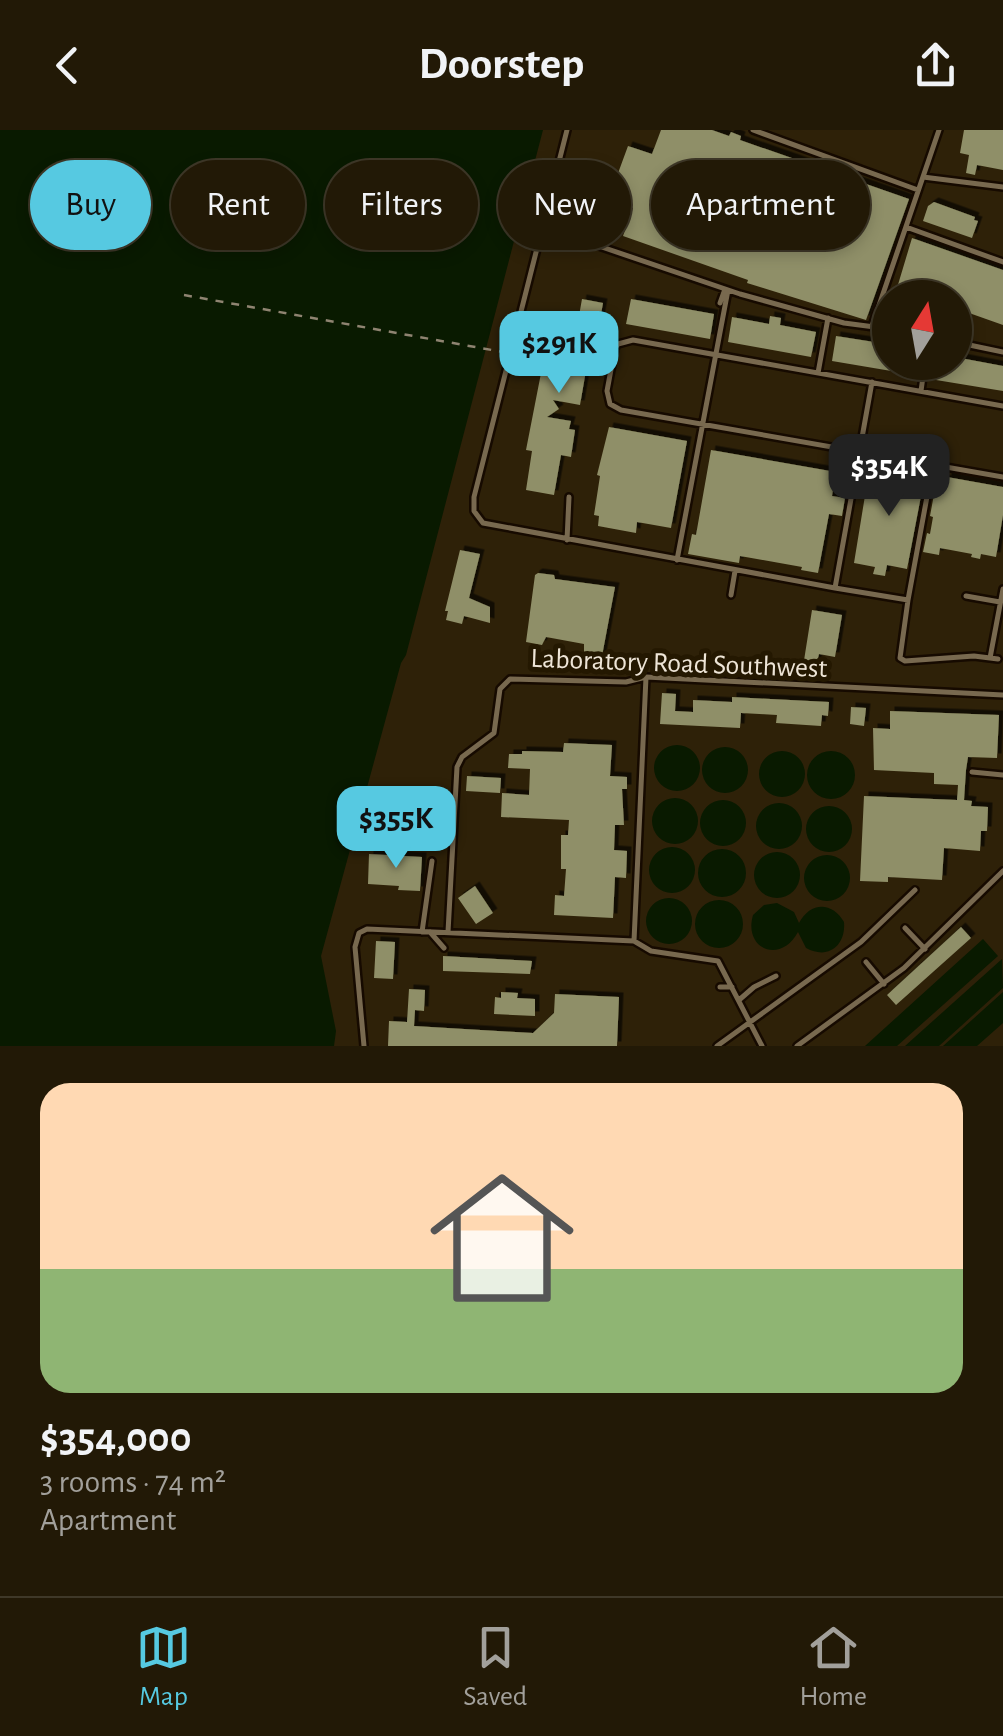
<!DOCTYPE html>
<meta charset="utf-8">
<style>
:root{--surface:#221906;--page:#2a2210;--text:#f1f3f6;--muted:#a2a09b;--line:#3f3828;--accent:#56c9e1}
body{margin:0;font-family:"Alegreya Sans",sans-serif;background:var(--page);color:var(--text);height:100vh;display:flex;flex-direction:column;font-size:38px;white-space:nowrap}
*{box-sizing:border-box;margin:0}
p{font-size:32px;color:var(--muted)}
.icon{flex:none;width:55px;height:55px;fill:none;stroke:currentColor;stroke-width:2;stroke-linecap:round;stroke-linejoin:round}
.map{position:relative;height:916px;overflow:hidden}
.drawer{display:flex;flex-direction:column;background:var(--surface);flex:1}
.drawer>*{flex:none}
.banner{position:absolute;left:30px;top:30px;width:945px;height:90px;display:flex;gap:20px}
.needle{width:65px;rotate:11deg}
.tools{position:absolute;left:872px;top:150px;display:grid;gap:20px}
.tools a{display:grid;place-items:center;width:100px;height:100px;border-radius:50%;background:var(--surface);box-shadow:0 5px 15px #0003,0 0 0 2px var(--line);font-size:50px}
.price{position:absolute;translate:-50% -85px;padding:0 22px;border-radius:20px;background:var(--accent);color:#111;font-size:32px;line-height:65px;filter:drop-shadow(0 2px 5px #0008)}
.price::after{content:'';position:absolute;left:50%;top:60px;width:30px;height:22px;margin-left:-15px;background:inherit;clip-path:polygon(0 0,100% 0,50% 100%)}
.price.selected{background:#222;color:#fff}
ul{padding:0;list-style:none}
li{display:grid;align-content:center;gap:20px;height:530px;padding:0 40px}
li span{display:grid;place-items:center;height:310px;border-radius:30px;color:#555}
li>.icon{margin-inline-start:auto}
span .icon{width:180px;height:180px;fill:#fffc;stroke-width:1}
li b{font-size:42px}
.tag{padding:0 35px;border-radius:45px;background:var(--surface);box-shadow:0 5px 15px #0003,0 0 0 2px var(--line);font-size:35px;line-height:90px}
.tag.selected{background:var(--accent);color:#111}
header{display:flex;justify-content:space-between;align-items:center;height:130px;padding:0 40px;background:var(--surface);font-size:45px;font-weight:700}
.tabs{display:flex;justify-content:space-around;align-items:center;height:140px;border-top:2px solid var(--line);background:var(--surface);font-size:28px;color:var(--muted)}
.tabs a{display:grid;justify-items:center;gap:5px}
.tabs .selected{color:var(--accent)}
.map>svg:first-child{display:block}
.water{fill:#091a00}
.building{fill:#8f8f68;filter:url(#shadow)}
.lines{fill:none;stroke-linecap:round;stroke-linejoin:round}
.service-casing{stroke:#160a00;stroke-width:10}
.path{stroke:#8f8471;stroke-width:2.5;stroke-dasharray:8 8;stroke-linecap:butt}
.service{stroke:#78694f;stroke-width:5}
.labels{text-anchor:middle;stroke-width:10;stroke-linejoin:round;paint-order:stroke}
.street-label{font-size:28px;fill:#eee5d7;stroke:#241801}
</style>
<header><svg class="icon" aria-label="back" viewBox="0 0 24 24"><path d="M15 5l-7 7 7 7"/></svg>Doorstep<svg class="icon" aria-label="share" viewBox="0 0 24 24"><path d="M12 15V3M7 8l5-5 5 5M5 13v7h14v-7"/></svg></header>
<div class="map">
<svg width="1003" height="916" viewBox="0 0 1003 916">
<defs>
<filter id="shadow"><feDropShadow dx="4.5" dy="-4.5" stdDeviation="0" flood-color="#0009"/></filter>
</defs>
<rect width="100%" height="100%" fill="#2e2108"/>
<path class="water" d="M0 0H543L406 525 401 533 321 826 336 901 334 916H0Z
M654 638a23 23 0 1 1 46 0a23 23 0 1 1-46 0Z
M702 640a23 23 0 1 1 46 0a23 23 0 1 1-46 0Z
M759 644a23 23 0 1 1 46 0a23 23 0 1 1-46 0Z
M807 645a24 24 0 1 1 48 0a24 24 0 1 1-48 0Z
M652 691a23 23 0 1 1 46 0a23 23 0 1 1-46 0Z
M700 693a23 23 0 1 1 46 0a23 23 0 1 1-46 0Z
M756 696a23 23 0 1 1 46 0a23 23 0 1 1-46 0Z
M806 699a23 23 0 1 1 46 0a23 23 0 1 1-46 0Z
M649 740a23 23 0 1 1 46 0a23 23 0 1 1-46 0Z
M698 743a24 24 0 1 1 48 0a24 24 0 1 1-48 0Z
M754 745a23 23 0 1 1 46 0a23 23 0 1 1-46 0Z
M804 748a23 23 0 1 1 46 0a23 23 0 1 1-46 0Z
M646 791a23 23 0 1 1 46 0a23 23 0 1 1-46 0Z
M695 794a24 24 0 1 1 48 0a24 24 0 1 1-48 0Z
M777 773 794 782 799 793C810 772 832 771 844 792 846 816 828 830 806 818L798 802C781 834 743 820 753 785L764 775Z
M983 809 998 826 897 916H865Z
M1002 829 1003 858 939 916H905Z
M1003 862V893L977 916H943Z"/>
<path class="building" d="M661 0H712L729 6 731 2 741 6 740 10 909 69 866 190 747 153 748 150 623 106 633 78 624 75 626 70 610 65 628 16 652 24Z
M964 0H1003V40L977 35 975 45 966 43 969 25 960 23Z
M934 72 975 87 974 90 978 91 972 108 923 91 928 76Z
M912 108 1003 140V195L955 178V168H925L912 163 910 168H894Z
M582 169 603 173 598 201 593 200 580 275 553 270 559 279 547 287 571 291 569 299 575 300 571 327 561 325 554 365 526 360 532 321 526 320 551 192 577 197Z
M631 169 714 184 710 209 626 194Z
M770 186 781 188 780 195 816 202 811 227 728 212 732 187 769 194Z
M836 206 874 212 875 206 890 209V232H918L915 245 832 231Z
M955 227 1003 236V261L936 250 939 232H955Z
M609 297 687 311 671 398 637 392 636 403 598 396 599 386 594 385 600 346 597 345Z
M711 320 836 342 832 366 845 368 842 386 829 384 818 443 801 440 802 437 740 426 739 433 688 424 692 404 696 405Z
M870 335 925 345 907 439 887 435 885 446 873 444 875 437 854 433Z
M947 347 1003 357V385L996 427 981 424 980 429 971 427 972 424 940 418 939 425 923 422 927 403 930 404 933 387 930 386 937 348 947 350Z
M460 420 480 424 469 468 490 477V493L464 486 462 494 446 490 448 481H445Z
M538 443 554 445 555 449 615 457 602 526 584 525V514L546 507 542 515 526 512 535 445Z
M812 480 842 485 835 527 819 524 814 545 802 543Z
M662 563 676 564 675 581 693 582V570L732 572V567L829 572 828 586 822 585 821 596 776 593 777 585 741 583 740 598 660 594Z
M851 577 866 578 864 596 850 594Z
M890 581 999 585 997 628 968 627 966 640 964 670 972 671 971 676 988 677 987 701H981L980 721 944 718 942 750 888 747V752L860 751 864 666 957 670 958 655 934 654V643L874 640 873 598 890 599Z
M564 613 612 615 610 646 627 647V659H622L624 695H615L614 720 627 721 626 748 615 747 613 788 554 785 555 765 564 766 566 739H561V705H568L569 690 501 687 502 663 529 665 530 639 508 638 509 624H522V621L563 622Z
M467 646 501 648 500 663 466 661Z
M369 724 422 727 420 761 398 760 399 756 368 754Z
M475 756 493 783 476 794 458 768Z
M961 797 971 808 896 875 887 865Z
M376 811 395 812 393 849 374 848Z
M443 826 532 831 530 844 443 841Z
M409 859 425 860 424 881 415 880 414 896 533 903 554 883 555 864 619 867 617 916H388L389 891 407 892Z
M501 862 518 863 517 868 535 869V886L494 884 495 867 501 868Z"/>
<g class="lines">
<defs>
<path id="service" d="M567 0 474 367V381L483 393 835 458 872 252
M753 0 918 60
M923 47 1003 57
M906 97 1003 132
M541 110 593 114 740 164 844 193 890 199
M720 173 725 159
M872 196 939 0
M955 212 1003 222
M818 243 828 188
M921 261 925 232
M1003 276 633 210 618 214 615 218 607 261 610 274 621 280 1003 347
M567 410 569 367
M677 430 728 160
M835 458 908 470 933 334
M731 465 735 441
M966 466 1000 472
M908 470 900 528 905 531 974 526 990 528
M998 529 990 528 1003 459
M972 642 1003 645
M905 798 925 819
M422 802 432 731
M430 802 444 818
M448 802 457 637 462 627 494 603 500 559 510 549 626 552 646 547 1003 565
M634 811 646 547
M866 832 884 854
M720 857H732
M739 870 754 857 776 846
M364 916 355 817 359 803 367 799 634 811 651 821 718 831 762 916
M717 916 861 812 915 760
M797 916 904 838 1003 741"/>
</defs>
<use href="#service" class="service-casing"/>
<path class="path" d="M184 165 503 222"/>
<use href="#service" class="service"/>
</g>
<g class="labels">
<g class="street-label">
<text transform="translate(679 532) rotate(2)" y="10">Laboratory Road Southwest</text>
</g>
</g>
</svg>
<div class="tools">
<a><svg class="needle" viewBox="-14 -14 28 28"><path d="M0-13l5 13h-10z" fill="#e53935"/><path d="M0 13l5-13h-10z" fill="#a2a09b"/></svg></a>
</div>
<b class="price" style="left:559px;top:266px">$291K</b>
<b class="price selected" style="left:889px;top:389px">$354K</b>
<b class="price" style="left:396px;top:741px">$355K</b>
<div class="banner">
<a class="tag selected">Buy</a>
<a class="tag">Rent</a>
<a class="tag">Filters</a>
<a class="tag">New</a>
<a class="tag">Apartment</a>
</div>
</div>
<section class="drawer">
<ul>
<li><span style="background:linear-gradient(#ffd9b3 60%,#8fb573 0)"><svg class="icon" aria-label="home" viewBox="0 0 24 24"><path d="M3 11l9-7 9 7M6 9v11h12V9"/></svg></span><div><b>$354,000</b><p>3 rooms · 74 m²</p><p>Apartment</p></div></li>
</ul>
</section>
<nav class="tabs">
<a class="selected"><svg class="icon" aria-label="map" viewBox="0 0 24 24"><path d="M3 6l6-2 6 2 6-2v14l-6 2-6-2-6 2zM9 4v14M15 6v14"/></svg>Map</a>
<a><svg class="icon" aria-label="saved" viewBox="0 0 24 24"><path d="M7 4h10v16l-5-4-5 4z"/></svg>Saved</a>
<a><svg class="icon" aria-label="home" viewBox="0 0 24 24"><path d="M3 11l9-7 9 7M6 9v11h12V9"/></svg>Home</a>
</nav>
